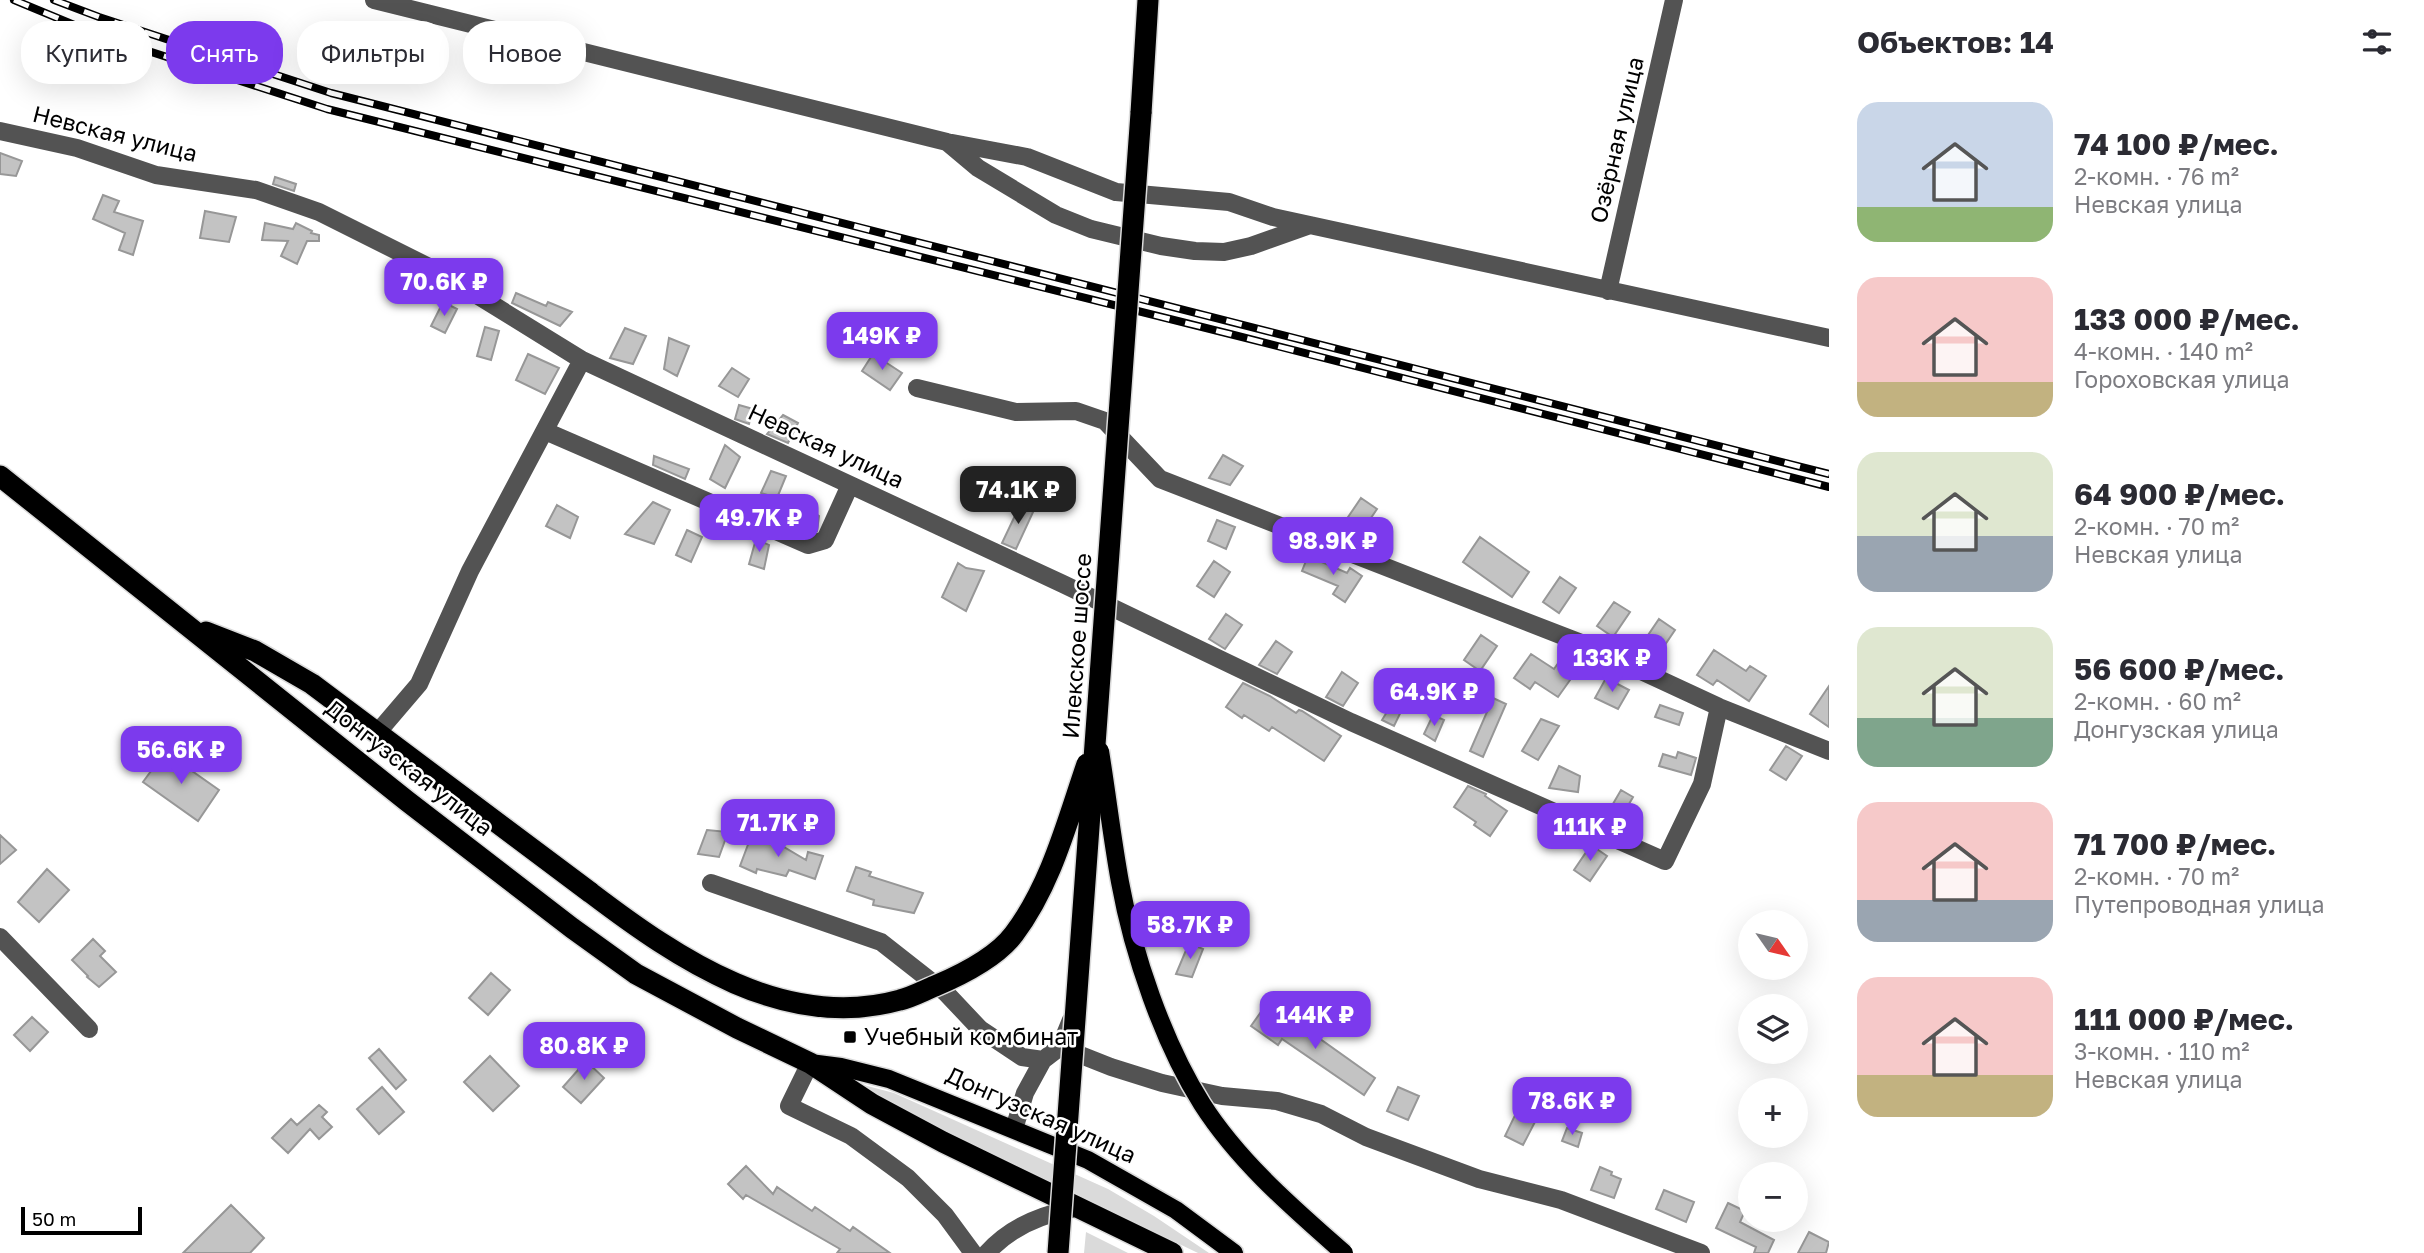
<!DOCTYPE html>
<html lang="ru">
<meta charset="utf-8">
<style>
:root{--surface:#fff;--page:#f2f2f3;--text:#2b2b33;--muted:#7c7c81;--accent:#7c3aed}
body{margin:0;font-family:"Golos Text",sans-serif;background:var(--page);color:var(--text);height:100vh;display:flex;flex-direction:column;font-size:26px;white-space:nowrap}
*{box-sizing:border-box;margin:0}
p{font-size:23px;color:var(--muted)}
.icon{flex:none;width:38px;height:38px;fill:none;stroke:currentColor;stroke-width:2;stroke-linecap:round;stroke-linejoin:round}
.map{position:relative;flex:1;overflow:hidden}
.sheet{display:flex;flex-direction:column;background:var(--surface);width:595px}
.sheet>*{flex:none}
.banner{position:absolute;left:21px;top:21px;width:665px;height:63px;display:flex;gap:14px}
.needle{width:46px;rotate:124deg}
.buttons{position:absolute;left:1738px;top:910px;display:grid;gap:14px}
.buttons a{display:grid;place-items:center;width:70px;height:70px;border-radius:50%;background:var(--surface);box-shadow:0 7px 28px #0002;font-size:35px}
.scale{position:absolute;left:21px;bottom:18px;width:121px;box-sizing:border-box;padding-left:7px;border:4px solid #000;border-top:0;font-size:19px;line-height:24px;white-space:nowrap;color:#000;-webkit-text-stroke:5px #fff;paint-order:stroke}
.price{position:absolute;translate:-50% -60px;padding:0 16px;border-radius:14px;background:var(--accent);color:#fff;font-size:23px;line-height:46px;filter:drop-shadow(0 2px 4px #0008)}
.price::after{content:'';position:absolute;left:50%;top:42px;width:21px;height:16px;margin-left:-10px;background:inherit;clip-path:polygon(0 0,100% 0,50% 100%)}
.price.active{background:#222;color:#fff}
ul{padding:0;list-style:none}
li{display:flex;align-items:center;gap:21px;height:175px;padding:0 28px}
li span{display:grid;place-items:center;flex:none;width:196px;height:140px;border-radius:21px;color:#555}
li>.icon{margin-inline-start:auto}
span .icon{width:84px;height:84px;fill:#fffc;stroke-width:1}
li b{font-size:30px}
h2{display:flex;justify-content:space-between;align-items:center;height:84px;padding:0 28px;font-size:30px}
.tag{padding:0 24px;border-radius:28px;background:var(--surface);box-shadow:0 7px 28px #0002;font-size:24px;line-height:63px}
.tag.active{background:var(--accent);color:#fff}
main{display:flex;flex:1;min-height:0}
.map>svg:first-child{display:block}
.green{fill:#dadada}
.building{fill:#c3c3c3;stroke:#979797;stroke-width:2}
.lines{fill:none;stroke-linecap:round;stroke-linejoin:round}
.major-casing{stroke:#dbdbdb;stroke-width:21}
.highway-casing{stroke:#dbdbdb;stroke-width:24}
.minor{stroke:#535353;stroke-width:18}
.major{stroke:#000;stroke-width:18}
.highway{stroke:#000;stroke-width:21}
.rail-casing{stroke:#000;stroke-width:8}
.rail{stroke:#fff;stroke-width:5;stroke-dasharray:16;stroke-linecap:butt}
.major-bridge-casing{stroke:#dbdbdb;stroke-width:21;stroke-linecap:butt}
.highway-bridge-casing{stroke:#dbdbdb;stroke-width:24;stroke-linecap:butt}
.major-bridge{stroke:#000;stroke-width:18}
.highway-bridge{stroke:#000;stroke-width:21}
.poi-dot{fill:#000;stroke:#fff;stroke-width:2.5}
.labels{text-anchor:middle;stroke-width:5;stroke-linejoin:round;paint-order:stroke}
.street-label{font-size:23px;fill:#000;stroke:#fff}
.poi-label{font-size:23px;fill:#000;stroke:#fff;text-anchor:start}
</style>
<main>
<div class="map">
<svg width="1829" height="1253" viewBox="0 0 1829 1253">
<rect width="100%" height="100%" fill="#fff"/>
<path class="green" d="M848 1081 894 1093 1108 1189 1154 1216 1209 1253H1198L889 1104Z
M1086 1232 1128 1253H1084Z"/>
<path class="building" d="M0 153 22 161 16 176 0 174Z
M275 177 296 184 294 191 273 184Z
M103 195 119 201 114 212 143 221 133 255 119 250 125 233 93 219Z
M205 211 236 217 229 242 200 238Z
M265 223 293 229 296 223 312 231 311 233 319 235V241H307L297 264 281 256 288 241 262 240Z
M516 293 546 306 548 302 572 312 560 326 512 303Z
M443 302 457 309 445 333 431 326Z
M485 327 499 331 491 360 477 356Z
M625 328 646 336 633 364 610 358Z
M669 338 689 346 677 376 664 369Z
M528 354 559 368 545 394 516 380Z
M873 354 902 373 890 390 862 371Z
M732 368 749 379 738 397 719 386Z
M739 405 753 409 749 424 735 419Z
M783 415 798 423 788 443 767 434Z
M725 445 740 457 725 488 710 479Z
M1223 455 1243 466 1230 485 1209 478Z
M654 456 689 469 685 479 653 465Z
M771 471 786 476 777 498 761 493Z
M1361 498 1377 509 1360 534 1344 523Z
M653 502 670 510 654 544 625 534Z
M1021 503 1034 510 1016 549 1002 543Z
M557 505 578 517 570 538 546 526Z
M808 509 819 516 817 531 806 532 794 527Z
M1217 520 1235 527 1226 549 1208 541Z
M687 530 702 537 691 562 676 555Z
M1480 537 1529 572 1512 597 1463 562Z
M756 539 769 545 764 569 749 564Z
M1308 556 1347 573 1350 568 1362 576 1345 602 1333 594 1338 586 1302 571Z
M1214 561 1230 572 1214 597 1197 586Z
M958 563 966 568 984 571 966 611 942 597Z
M1560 577 1576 588 1559 613 1543 602Z
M1614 602 1630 612 1613 637 1597 626Z
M1226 614 1242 625 1225 649 1209 639Z
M1659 619 1675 630 1658 655 1642 644Z
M1481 635 1497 646 1480 671 1464 660Z
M1276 641 1292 652 1277 674 1259 665Z
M1714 650 1746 671 1750 666 1766 676 1749 701 1717 680 1713 685 1697 675Z
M1531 654 1554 669 1559 662 1575 673 1558 697 1535 682 1530 689 1514 678Z
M1342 672 1358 683 1343 706 1326 697Z
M1606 678 1629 690 1618 709 1595 698Z
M1406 681 1414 685 1394 726 1382 720Z
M1243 683 1270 696 1296 713 1299 710 1302 711 1341 736 1324 761 1272 727 1269 731 1244 715 1242 718 1226 707Z
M1829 686V727L1810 714Z
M1493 698 1506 704 1483 757 1470 751Z
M1660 705 1683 713 1679 725 1655 717Z
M1433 715 1444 720 1435 741 1424 734Z
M1541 719 1559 726 1538 760 1522 751Z
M1786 746 1802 756 1786 780 1770 770Z
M165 752 219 790 198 821 143 782Z
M1678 752 1696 758 1691 775 1659 766 1663 754 1676 758Z
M1559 766 1580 776 1578 792 1549 788Z
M1468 786 1486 794 1485 796 1507 811 1490 836 1474 825 1476 822 1454 807Z
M1621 790 1633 797 1618 823 1606 816Z
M707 830 728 832 719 857 698 854Z
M752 834 782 846 806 860 808 852 823 856 815 879 789 870 786 876 757 869 756 873 740 866Z
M0 835 16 850 0 864Z
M1591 845 1607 856 1590 881 1574 870Z
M856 867 871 872 869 876 923 893 914 913 873 905 874 900 847 891Z
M47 869 69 890 39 922 18 902Z
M93 939 105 951 100 956 116 972 99 987 87 977 88 976 72 960Z
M1189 943 1203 949 1192 977 1176 974Z
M491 973 510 990 488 1015 469 998Z
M1263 1009 1302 1035 1306 1029 1375 1078 1364 1095 1282 1039 1278 1045 1251 1026Z
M32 1017 48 1032 30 1051 14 1035Z
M548 1025 563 1038 543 1062 528 1048Z
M379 1049 406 1080 396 1089 369 1058Z
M490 1056 519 1086 493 1111 464 1082Z
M586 1061 604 1078 581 1103 563 1087Z
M382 1087 404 1112 379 1134 357 1109Z
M1398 1087 1419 1096 1408 1120 1387 1111Z
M319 1105 327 1112 322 1117 332 1127 319 1139 310 1129 288 1153 272 1138 291 1119 297 1125Z
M1518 1109 1537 1118 1523 1145 1505 1136Z
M1567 1128 1582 1133 1578 1147 1562 1141Z
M746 1166 773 1194 777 1187 812 1211 815 1207 850 1231 853 1227 890 1253H837L840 1249 746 1195 743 1199 728 1184Z
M1600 1167 1612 1172 1611 1175 1621 1179 1614 1198 1591 1190Z
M1664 1190 1694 1202 1686 1222 1656 1209Z
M1728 1203 1745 1211 1740 1222 1774 1240 1768 1253H1754L1756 1247 1716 1228Z
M231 1205 264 1238 250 1253H183Z
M1809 1232 1829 1242 1826 1253H1798Z"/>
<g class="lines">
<defs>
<path id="major" d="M810 1063 841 1067 889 1079 1088 1160 1176 1210 1234 1253"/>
<path id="highway" d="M1141 113 1148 0
M0 476 407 801 572 928 636 974 737 1028 810 1063 872 1104 943 1142 1172 1253
M206 632 255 651 312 684 591 893"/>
</defs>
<use href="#major" class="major-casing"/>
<use href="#highway" class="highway-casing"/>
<path class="minor" d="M374 0 947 142 1027 157 1116 192 1229 202 1273 217 1829 338
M0 131 77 148 156 175 256 190 319 212 443 274 582 360 1063 584 1351 722 1665 861 1702 784 1719 707
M947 142 978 168 1056 215 1091 229 1161 246 1195 251 1224 252 1251 246 1310 225
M1608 291 1674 0
M917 388 1016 412 1076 411 1105 421 1160 479 1581 643 1719 707 1829 751
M545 431 808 545 825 540 850 485
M378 732 419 684 470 571 582 360
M711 883 881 942 946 993 980 1029 1022 1057 1043 1060
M0 937 89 1029
M1063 1048 1111 1067 1162 1083 1222 1096 1277 1101 1321 1114 1366 1137 1479 1179 1561 1200 1701 1253
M810 1063 789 1106 851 1136 908 1178 945 1215 973 1253
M1014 1129 1025 1093 1043 1060 1060 1047 1071 1020
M987 1253C1009 1228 1040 1215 1072 1209"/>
<use href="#major" class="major"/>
<use href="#highway" class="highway"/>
<defs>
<path id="rail" d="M14 0 96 34 327 109 1230 334 1829 487
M54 0 99 17 331 93 1829 474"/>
</defs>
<use href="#rail" class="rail-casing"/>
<use href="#rail" class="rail"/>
<defs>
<path id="major-bridge" d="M1100 751C1107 794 1112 838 1120 882 1133 954 1163 1042 1202 1104 1239 1162 1293 1208 1344 1253"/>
<path id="highway-bridge" d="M591 893C678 959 785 1032 900 1000 912 997 923 991 935 986 961 975 996 958 1014 934 1051 885 1067 822 1087 764
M1058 1253 1141 113"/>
</defs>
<use href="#major-bridge" class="major-bridge-casing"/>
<use href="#highway-bridge" class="highway-bridge-casing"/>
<use href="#major-bridge" class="major-bridge"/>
<use href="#highway-bridge" class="highway-bridge"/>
</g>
<rect class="poi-dot" x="843" y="1030" width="14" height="14" rx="3.5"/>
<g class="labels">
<g class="street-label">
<text transform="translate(115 134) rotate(14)" y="8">Невская улица</text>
<text transform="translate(1617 140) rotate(-77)" y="8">Озёрная улица</text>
<text transform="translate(826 446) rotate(25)" y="8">Невская улица</text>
<text transform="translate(1077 646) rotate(-86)" y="8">Илекское шоссе</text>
<text transform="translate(409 768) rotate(38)" y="8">Донгузская улица</text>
<text transform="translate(1041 1115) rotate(24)" y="8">Донгузская улица</text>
</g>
<g class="poi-label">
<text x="864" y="1045">Учебный комбинат</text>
</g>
</g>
</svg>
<div class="buttons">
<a><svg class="needle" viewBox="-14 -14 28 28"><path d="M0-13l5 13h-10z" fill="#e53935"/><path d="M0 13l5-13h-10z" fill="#7c7c81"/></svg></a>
<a><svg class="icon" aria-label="layers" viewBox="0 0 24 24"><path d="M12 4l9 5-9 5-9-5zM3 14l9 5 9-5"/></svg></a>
<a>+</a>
<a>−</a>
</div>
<div class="scale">50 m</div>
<b class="price" style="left:444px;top:318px">70.6K ₽</b>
<b class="price" style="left:882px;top:372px">149K ₽</b>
<b class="price active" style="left:1018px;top:526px">74.1K ₽</b>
<b class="price" style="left:759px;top:554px">49.7K ₽</b>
<b class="price" style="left:1333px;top:577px">98.9K ₽</b>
<b class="price" style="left:1612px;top:694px">133K ₽</b>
<b class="price" style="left:1434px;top:728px">64.9K ₽</b>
<b class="price" style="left:181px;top:786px">56.6K ₽</b>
<b class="price" style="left:778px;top:859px">71.7K ₽</b>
<b class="price" style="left:1590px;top:863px">111K ₽</b>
<b class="price" style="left:1190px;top:961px">58.7K ₽</b>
<b class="price" style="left:1315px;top:1051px">144K ₽</b>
<b class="price" style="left:584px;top:1082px">80.8K ₽</b>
<b class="price" style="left:1572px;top:1137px">78.6K ₽</b>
<div class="banner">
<a class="tag">Купить</a>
<a class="tag active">Снять</a>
<a class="tag">Фильтры</a>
<a class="tag">Новое</a>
</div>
</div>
<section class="sheet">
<h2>Объектов: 14<svg class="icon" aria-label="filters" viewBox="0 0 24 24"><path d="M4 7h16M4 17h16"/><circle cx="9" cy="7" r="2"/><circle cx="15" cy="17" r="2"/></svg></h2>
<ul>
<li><span style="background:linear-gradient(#c9d6e8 75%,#8fb573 0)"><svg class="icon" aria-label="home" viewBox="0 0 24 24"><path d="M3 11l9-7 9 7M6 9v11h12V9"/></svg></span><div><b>74 100 ₽/мес.</b><p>2-комн. · 76 m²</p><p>Невская улица</p></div></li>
<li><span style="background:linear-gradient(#f6c9c9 75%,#c2b280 0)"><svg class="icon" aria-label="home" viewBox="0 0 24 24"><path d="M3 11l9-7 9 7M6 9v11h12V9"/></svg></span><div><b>133 000 ₽/мес.</b><p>4-комн. · 140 m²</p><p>Гороховская улица</p></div></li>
<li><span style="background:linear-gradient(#dfe7d0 60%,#9aa5b1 0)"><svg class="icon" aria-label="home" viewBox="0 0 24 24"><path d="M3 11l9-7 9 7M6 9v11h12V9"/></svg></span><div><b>64 900 ₽/мес.</b><p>2-комн. · 70 m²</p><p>Невская улица</p></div></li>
<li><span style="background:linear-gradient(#dfe7d0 65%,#7fa58c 0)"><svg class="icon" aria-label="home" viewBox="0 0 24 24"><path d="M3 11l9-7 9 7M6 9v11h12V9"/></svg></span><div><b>56 600 ₽/мес.</b><p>2-комн. · 60 m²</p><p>Донгузская улица</p></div></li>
<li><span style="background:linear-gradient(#f6c9c9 70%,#9aa5b1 0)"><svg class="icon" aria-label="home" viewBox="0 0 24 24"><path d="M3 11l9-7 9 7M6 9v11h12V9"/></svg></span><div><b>71 700 ₽/мес.</b><p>2-комн. · 70 m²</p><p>Путепроводная улица</p></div></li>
<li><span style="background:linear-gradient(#f6c9c9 70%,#c2b280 0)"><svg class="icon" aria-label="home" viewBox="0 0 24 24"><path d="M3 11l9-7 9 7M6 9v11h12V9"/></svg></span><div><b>111 000 ₽/мес.</b><p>3-комн. · 110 m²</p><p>Невская улица</p></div></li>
</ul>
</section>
</main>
